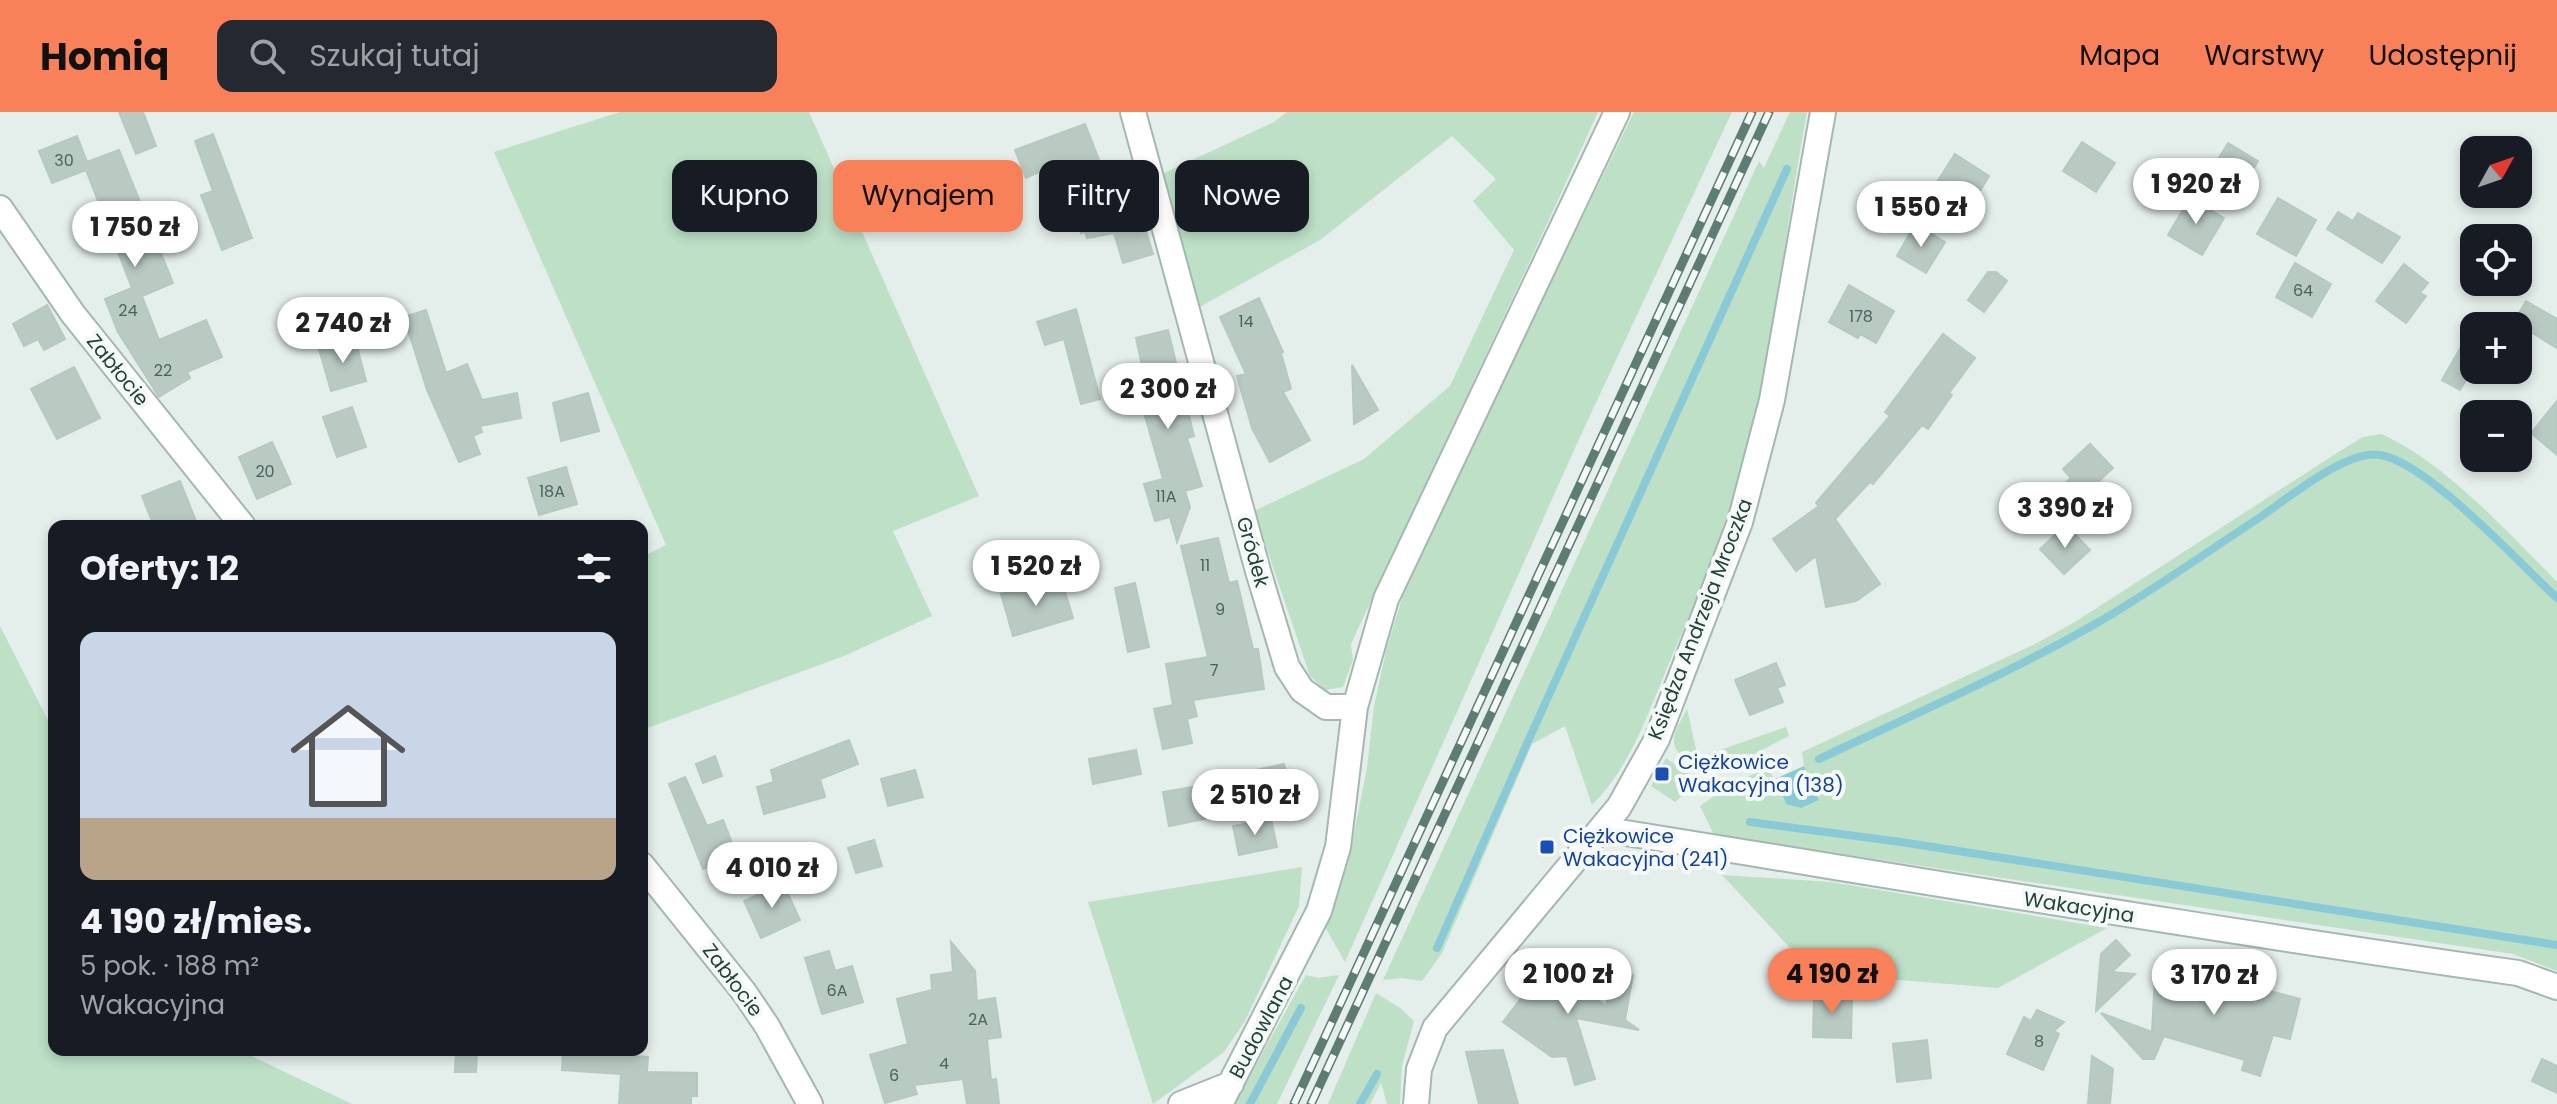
<!DOCTYPE html>
<html lang="pl">
<meta charset="utf-8">
<style>
:root{--surface:#171b24;--page:#242831;--text:#f1f3f6;--muted:#9ea1a6;--line:#363941;--accent:#f88159}
body{margin:0;font-family:Poppins,sans-serif;background:var(--page);color:var(--text);height:100vh;display:flex;flex-direction:column;font-size:30px;white-space:nowrap}
*{box-sizing:border-box;margin:0}
p{font-size:26px;color:var(--muted)}
.icon{flex:none;width:44px;height:44px;fill:none;stroke:currentColor;stroke-width:2;stroke-linecap:round;stroke-linejoin:round}
.map{position:relative;flex:1;overflow:hidden}
.details{position:absolute;left:48px;top:408px;width:600px;height:536px;display:flex;flex-direction:column;background:var(--surface);border-radius:16px;box-shadow:0 4px 12px #0003}
.details>*{flex:none}
.banner{position:absolute;left:672px;top:48px;width:760px;height:72px;display:flex;gap:16px}
.needle{width:52px;rotate:50deg}
.tools{position:absolute;left:2460px;top:24px;display:grid;gap:16px}
.tools a{display:grid;place-items:center;width:72px;height:72px;border-radius:16px;background:var(--surface);box-shadow:0 4px 12px #0003;font-size:40px}
.price{position:absolute;translate:-50% -68px;padding:0 18px;border-radius:28px;background:#fff;color:#222;font-size:26px;line-height:52px;filter:drop-shadow(0 2px 4px #0008)}
.price::after{content:'';position:absolute;left:50%;top:48px;width:24px;height:18px;margin-left:-12px;background:inherit;clip-path:polygon(0 0,100% 0,50% 100%)}
.price.active{background:var(--accent);color:#111}
ul{padding:0;list-style:none}
li{display:grid;align-content:center;gap:16px;height:424px;padding:0 32px}
li+li{border-top:2px solid var(--line)}
li span{display:grid;place-items:center;height:248px;border-radius:16px;color:#555}
li>.icon{margin-inline-start:auto}
span .icon{width:144px;height:144px;fill:#fffc;stroke-width:1}
li b{font-size:34px}
h2{display:flex;justify-content:space-between;align-items:center;height:96px;padding:0 32px;font-size:34px}
.tag{padding:0 28px;border-radius:16px;background:var(--surface);box-shadow:0 4px 12px #0003;font-size:28px;line-height:72px}
.tag.active{background:var(--accent);color:#111}
header{display:flex;align-items:center;gap:48px;box-sizing:border-box;height:112px;padding:0 40px;background:var(--accent);color:#111}
header strong{font-size:38px}
nav{display:flex;gap:44px;margin-inline-start:auto;font-size:28px}
.search{width:560px;height:72px;background:var(--page);display:flex;align-items:center;gap:20px;box-sizing:border-box;padding:0 28px;border-radius:16px;color:var(--muted);font-size:30px}
.map>svg:first-child{display:block}
.green{fill:#bde0c7}
.water{fill:#8ac9d6}
.lines{fill:none;stroke-linecap:round;stroke-linejoin:round}
.stream{stroke:#8ac9d6;stroke-width:8}
.building{fill:#b9cac3;stroke:#b6c9c1;stroke-width:2}
.minor-casing{stroke:#a6b7b1;stroke-width:28}
.minor{stroke:#fff;stroke-width:24}
.rail-casing{stroke:#5d7d74;stroke-width:9}
.rail{stroke:#f5faf8;stroke-width:6;stroke-dasharray:18;stroke-linecap:butt}
.transit-dot{fill:#1a4fb4;stroke:#f5faf8;stroke-width:3}
.labels{text-anchor:middle;stroke-width:8;stroke-linejoin:round;paint-order:stroke}
.number-label{font-size:16px;fill:#48645c}
.street-label{font-size:20px;fill:#224239;stroke:#f5faf8}
.transit-label{font-size:20px;fill:#164399;stroke:#f5faf8;text-anchor:start}
</style>
<header>
<strong>Homiq</strong>
<div class="search"><svg class="icon" aria-label="search" viewBox="0 0 24 24"><circle cx="10" cy="10" r="6"/><path d="M15 15l6 6"/></svg>Szukaj tutaj</div>
<nav><a>Mapa</a><a>Warstwy</a><a>Udostępnij</a></nav>
</header>
<div class="map">
<svg width="2557" height="992" viewBox="0 0 2557 992">
<rect width="100%" height="100%" fill="#e4eeea"/>
<path class="green" d="M620 0H809L979 384 893 419 932 504 844 544 642 618V445L666 433 494 40Z
M1287 0H1598C1518 178 1433 354 1351 532L1353 548 1343 575 1325 578 1310 564 1254 399 1364 347 1450 274 1514 138 1473 89 1496 67 1452 24 1320 128 1198 196 1164 61 1274 10Z
M1634 0H1732L1579 327 1345 850 1325 815 1348 751 1367 656 1374 594 1386 539 1403 483 1472 332Z
M1790 0H1807C1785 117 1774 236 1744 352 1727 422 1695 490 1667 556 1647 604 1630 655 1592 693L1565 614 1532 632 1442 841 1422 869 1402 866 1383 868 1759 49 1764 56Z
M2381 322C2442 348 2510 422 2557 470V859L2513 842 1714 723 1700 694 1729 674 1768 655 1786 692 1819 687 1804 654 1802 640 2035 532 2075 510 2337 341 2363 325Z
M0 514 54 620V938H239L352 992H0Z
M1687 597 1698 646 1786 615 1789 624C1772 632 1755 643 1737 649 1720 654 1671 654 1674 626 1675 617 1683 605 1687 597Z
M1666 646 1700 670 1675 690 1651 674Z
M1302 755 1299 794 1245 909 1224 940 1153 992 1088 790Z
M1722 763 1831 770 2107 816 1998 876 1887 867 1793 839Z
M1306 863 1318 866 1339 863 1277 992H1234Z
M1376 881 1400 896 1414 909 1402 954 1400 992H1387L1381 971 1370 992H1328Z"/>
<path class="water" d="M1804 654 1819 688 1801 696 1786 692 1775 667Z"/>
<g class="lines">
<path class="stream" d="M1819 647C1914 602 2011 561 2102 508 2155 477 2207 440 2259 406 2287 387 2347 337 2380 343 2427 350 2519 451 2557 486
M1750 710 1901 730 2557 833
M1437 836 1529 627 1787 57
M1250 992 1301 896
M1360 992 1377 962"/>
</g>
<path class="building" d="M119 0H143L156 34 136 42Z
M1085 12 1118 96 1141 90 1149 117 1146 119 1153 142 1123 151 1114 121 1087 126 1085 120 1081 121 1054 53 1026 66 1015 38Z
M213 22 252 126 222 138 201 83 213 79 195 29Z
M77 24 87 50 119 38 173 171 142 184 159 228 206 208 222 245 187 260 190 266 159 285 118 220 105 187 132 176 86 58 52 71 39 39Z
M2082 30 2115 51 2096 80 2063 59Z
M2228 31 2258 49 2246 69 2216 51Z
M1955 42 1989 64 1969 97 1934 75Z
M2190 86 2224 106 2202 143 2168 123Z
M2278 86 2316 108 2296 144 2257 122Z
M2338 100 2353 109 2358 101 2400 125 2382 151 2327 117Z
M1915 112 1945 130 1926 161 1897 144Z
M2295 151 2331 172 2312 205 2276 185Z
M2404 152 2428 171 2420 181 2426 184 2406 211 2376 189Z
M1988 160H1996L2007 169 1984 200 1968 188Z
M1849 173 1894 199 1876 231 1860 222 1858 226 1829 210Z
M1259 186 1283 240 1281 241 1291 277 1283 280 1310 328 1270 350 1252 316 1237 264 1246 262 1220 205Z
M2526 189 2557 207V236L2514 210Z
M47 193 65 227 44 238 38 227 24 234 13 212Z
M1076 197 1100 287 1081 292 1064 227 1045 233 1037 210Z
M426 198 446 261 467 252 482 288 517 281 521 306 480 314 482 320 473 324 480 342 459 350 427 278 404 205Z
M2474 212V255L2460 278 2442 268Z
M1168 218 1194 324 1187 326 1202 374 1185 379 1190 395 1177 430 1170 405 1155 409 1144 372 1163 367 1143 297 1151 295 1136 226Z
M1943 222 1975 246 1949 281 1952 283 1928 317 1922 313 1873 372 1870 370 1835 407 1880 472 1856 489 1826 495 1816 444 1796 459 1773 427 1819 394 1816 391 1890 304 1885 300Z
M355 227 366 269 331 279 319 237Z
M1352 253 1378 298 1354 312Z
M74 255 100 306 57 327 31 277Z
M588 281 599 319 561 329 553 291Z
M2557 289V343L2531 321Z
M352 295 366 335 337 345 323 305Z
M272 330 291 372 257 387 239 345Z
M2090 332 2113 356 2056 409 2041 393 2071 366 2063 357Z
M566 355 577 392 539 403 528 366Z
M180 369 198 414H154L142 384Z
M2066 413 2090 438 2064 462 2040 437Z
M1218 426 1229 471 1237 469 1253 537H1258L1264 577 1193 588 1197 604 1187 607 1192 631 1163 637 1154 597 1173 593 1166 552 1208 545 1181 434Z
M1135 471 1149 535 1128 540 1115 476Z
M1033 473 1035 481 1063 473 1073 506 1013 524 1001 482Z
M1776 551 1785 573 1777 576 1783 590 1750 603 1735 568Z
M849 628 858 652 820 667 825 685 764 702 757 675 774 670 771 658Z
M1136 638 1141 662 1093 672 1089 647Z
M715 644 722 664 703 671 696 652Z
M1284 652 1292 686 1254 694 1247 660Z
M915 658 923 685 888 694 881 667Z
M685 665 707 714 723 708 737 744 703 757 669 672Z
M1199 674 1205 707 1169 714 1163 680Z
M1271 707 1277 735 1239 743 1233 714Z
M874 728 882 754 856 761 848 736Z
M783 771 800 808 761 826 744 789Z
M2116 828 2130 843 2112 860 2135 862 2096 899 2101 842Z
M951 830 975 859 977 889 995 886 1001 925 987 927 991 968 996 967 999 992H967L963 967 914 973 917 982 885 991 870 943 908 932 897 887 932 878 931 863 953 860Z
M829 839 835 859 852 854 863 890 822 902 805 846Z
M1549 850 1606 894 1613 859 1633 863 1625 908 1639 918 1576 906 1595 967 1575 973 1567 944 1552 945 1503 910Z
M2189 850 2231 859 2229 868 2300 887 2290 927 2273 923 2260 964 2242 958 2245 948 2160 923 2164 924 2154 947H2143L2101 901 2152 920 2155 864 2186 866Z
M1814 883 1852 884 1851 926 1813 925Z
M2037 898 2064 910 2054 919 2059 922 2043 958 2007 942 2024 905 2031 909Z
M1927 928 1931 966 1897 970 1893 932Z
M456 938H477L476 960H455Z
M563 938H589L588 941 648 945 647 960 697 961V984H691V992H619L621 962 562 958Z
M1503 938 1518 992H1479L1466 940Z
M2092 944 2113 957 2110 992H2088Z
M2542 947 2557 954V981L2532 969Z"/>
<g class="lines">
<defs>
<path id="minor" d="M1133 0 1258 459 1287 555 1302 578 1326 595H1355
M0 96 73 202 243 414
M1601 717C1906 766 2212 818 2518 861L2557 875
M642 753 744 880 767 914 810 992
M1181 992 1231 972
M1220 992 1319 799 1338 735 1355 595 1386 487 1617 0
M1416 992 1419 957 1435 916 1619 695 1657 627 1740 410 1772 288 1823 0"/>
</defs>
<use href="#minor" class="minor-casing"/>
<use href="#minor" class="minor"/>
<defs>
<path id="rail" d="M1294 992 1752 0
M1311 992 1769 0"/>
</defs>
<use href="#rail" class="rail-casing"/>
<use href="#rail" class="rail"/>
</g>
<g class="transit-dot">
<rect x="1654" y="654" width="16" height="16" rx="4"/>
<rect x="1539" y="727" width="16" height="16" rx="4"/>
</g>
<g class="labels">
<g class="number-label">
<text x="64" y="54">30</text>
<text x="2303" y="184">64</text>
<text x="128" y="204">24</text>
<text x="1861" y="210">178</text>
<text x="1246" y="215">14</text>
<text x="163" y="264">22</text>
<text x="265" y="365">20</text>
<text x="552" y="385">18A</text>
<text x="1166" y="390">11A</text>
<text x="1205" y="459">11</text>
<text x="1220" y="503">9</text>
<text x="1214" y="564">7</text>
<text x="837" y="884">6A</text>
<text x="978" y="913">2A</text>
<text x="2039" y="935">8</text>
<text x="944" y="957">4</text>
<text x="894" y="969">6</text>
</g>
<g class="street-label">
<text transform="translate(118 258) rotate(51)" y="7">Zabłocie</text>
<text transform="translate(1253 440) rotate(74)" y="7">Gródek</text>
<text transform="translate(1700 507) rotate(-69)" y="7">Księdza Andrzeja Mroczka</text>
<text transform="translate(2079 795) rotate(9)" y="7">Wakacyjna</text>
<text transform="translate(733 868) rotate(53)" y="7">Zabłocie</text>
<text transform="translate(1261 915) rotate(-62)" y="7">Budowlana</text>
</g>
<g class="transit-label">
<text x="1678" y="657">Ciężkowice<tspan x="1678" dy="23">Wakacyjna (138)</tspan></text>
<text x="1563" y="731">Ciężkowice<tspan x="1563" dy="23">Wakacyjna (241)</tspan></text>
</g>
</g>
</svg>
<div class="tools">
<a><svg class="needle" viewBox="-14 -14 28 28"><path d="M0-13l5 13h-10z" fill="#e53935"/><path d="M0 13l5-13h-10z" fill="#9ea1a6"/></svg></a>
<a><svg class="icon" aria-label="locate" viewBox="0 0 24 24"><circle cx="12" cy="12" r="6"/><path d="M12 2v4M12 18v4M2 12h4M18 12h4"/></svg></a>
<a>+</a>
<a>−</a>
</div>
<b class="price" style="left:2196px;top:114px">1 920 zł</b>
<b class="price" style="left:1921px;top:137px">1 550 zł</b>
<b class="price" style="left:135px;top:157px">1 750 zł</b>
<b class="price" style="left:343px;top:253px">2 740 zł</b>
<b class="price" style="left:1168px;top:319px">2 300 zł</b>
<b class="price" style="left:2065px;top:438px">3 390 zł</b>
<b class="price" style="left:1036px;top:496px">1 520 zł</b>
<b class="price" style="left:1255px;top:725px">2 510 zł</b>
<b class="price" style="left:772px;top:798px">4 010 zł</b>
<b class="price" style="left:1568px;top:904px">2 100 zł</b>
<b class="price active" style="left:1832px;top:904px">4 190 zł</b>
<b class="price" style="left:2214px;top:905px">3 170 zł</b>
<div class="banner">
<a class="tag">Kupno</a>
<a class="tag active">Wynajem</a>
<a class="tag">Filtry</a>
<a class="tag">Nowe</a>
</div>
<section class="details">
<h2>Oferty: 12<svg class="icon" aria-label="filters" viewBox="0 0 24 24"><path d="M4 7h16M4 17h16"/><circle cx="9" cy="7" r="2"/><circle cx="15" cy="17" r="2"/></svg></h2>
<ul>
<li><span style="background:linear-gradient(#c9d6e8 75%,#b9a48a 0)"><svg class="icon" aria-label="home" viewBox="0 0 24 24"><path d="M3 11l9-7 9 7M6 9v11h12V9"/></svg></span><div><b>4 190 zł/mies.</b><p>5 pok. · 188 m²</p><p>Wakacyjna</p></div></li>
</ul>
</section>
</div>
